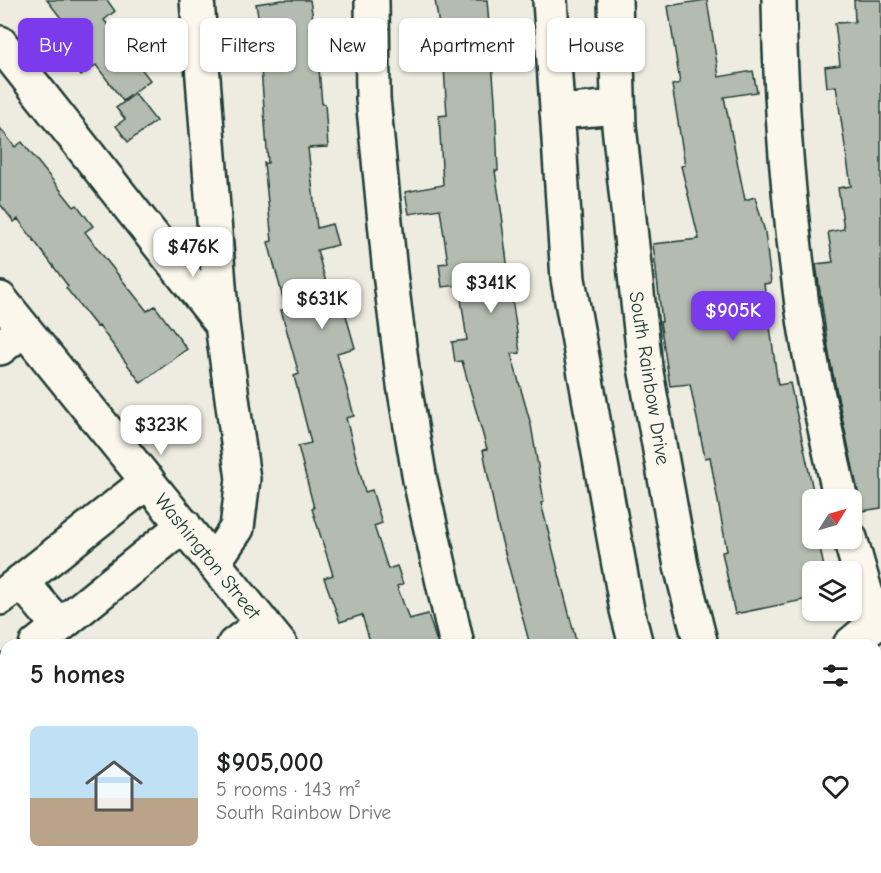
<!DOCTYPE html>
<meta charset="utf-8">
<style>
:root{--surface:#fff;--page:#f2f2f2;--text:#202124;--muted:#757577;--accent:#7c3aed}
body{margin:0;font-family:"Comic Neue",sans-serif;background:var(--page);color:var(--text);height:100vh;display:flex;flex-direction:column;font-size:22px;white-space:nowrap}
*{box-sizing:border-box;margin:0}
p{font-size:20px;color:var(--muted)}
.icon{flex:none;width:33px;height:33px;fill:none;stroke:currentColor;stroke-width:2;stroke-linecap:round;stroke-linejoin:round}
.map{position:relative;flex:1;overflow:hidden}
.details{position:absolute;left:0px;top:639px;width:882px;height:234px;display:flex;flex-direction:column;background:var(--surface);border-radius:18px 18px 0 0;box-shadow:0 2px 4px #0004}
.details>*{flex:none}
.banner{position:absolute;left:18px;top:18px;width:846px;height:54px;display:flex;gap:12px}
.needle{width:39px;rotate:53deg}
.controls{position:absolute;left:802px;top:489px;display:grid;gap:12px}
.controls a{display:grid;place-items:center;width:60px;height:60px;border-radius:9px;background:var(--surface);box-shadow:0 2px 4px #0004;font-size:30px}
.price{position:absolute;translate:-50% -51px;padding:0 14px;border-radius:12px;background:#fff;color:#222;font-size:20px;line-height:39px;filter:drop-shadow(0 2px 3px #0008)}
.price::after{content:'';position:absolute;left:50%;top:36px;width:18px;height:14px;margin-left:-9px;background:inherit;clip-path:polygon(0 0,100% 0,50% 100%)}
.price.on{background:var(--accent);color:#fff}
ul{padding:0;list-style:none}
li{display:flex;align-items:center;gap:18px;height:150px;padding:0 30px}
li span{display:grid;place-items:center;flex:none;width:168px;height:120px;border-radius:9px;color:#555}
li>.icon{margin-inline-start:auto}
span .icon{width:72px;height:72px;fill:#fffc;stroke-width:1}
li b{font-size:26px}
h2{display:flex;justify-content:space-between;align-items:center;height:72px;padding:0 30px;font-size:26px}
.tag{padding:0 21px;border-radius:9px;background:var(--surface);box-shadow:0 2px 4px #0004;font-size:21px;line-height:54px}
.tag.on{background:var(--accent);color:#fff}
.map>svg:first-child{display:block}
.building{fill:#b4bbb0;stroke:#1f3d34;stroke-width:1.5}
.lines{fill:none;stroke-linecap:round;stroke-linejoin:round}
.minor-casing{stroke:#1f3d34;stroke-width:38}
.minor{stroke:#fbf7ec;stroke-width:33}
.labels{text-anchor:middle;stroke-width:5;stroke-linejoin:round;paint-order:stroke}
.street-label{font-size:20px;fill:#1f3d34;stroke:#fbf7ec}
</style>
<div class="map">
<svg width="881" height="873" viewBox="0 0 881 873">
<rect width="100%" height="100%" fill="#eeece1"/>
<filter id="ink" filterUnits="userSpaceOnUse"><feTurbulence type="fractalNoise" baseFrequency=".0167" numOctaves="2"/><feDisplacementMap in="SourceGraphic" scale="12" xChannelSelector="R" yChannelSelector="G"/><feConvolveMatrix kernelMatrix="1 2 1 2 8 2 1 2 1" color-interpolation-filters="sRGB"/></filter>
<g filter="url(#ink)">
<path class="building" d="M47 0H107L115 11 104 20 150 80 123 101 96 65 81 76 49 33 64 22Z
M282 0H310L318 50 335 49 336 68 319 69 322 104H325L328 147 308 148 317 228 332 224 338 245 317 250 330 297 340 294 355 348 337 353 354 416 346 418 365 492 372 490 382 523 374 526 388 569 397 566 403 584 397 586 409 619 428 614 438 645H371L362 615 340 622 324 578 333 575 312 509 314 508 298 446 311 443 294 376 299 374 281 310 286 309 268 242 272 241 264 163H268L260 54H264L256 4Z
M435 0H487L495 100 498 171H495L503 222 502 223 509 278 520 353 511 354 531 425 544 502 541 503 577 645H530L498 527 483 450 487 449 462 361 455 362 452 342 467 340 459 285 442 287 439 264 448 263 440 209 409 214 405 192 443 185 439 116 447 115 443 51Z
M705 0H707L719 77 753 71 757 92 724 97 745 200 755 197 765 232 771 283 764 284 778 385 790 383 813 490V538H818L825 572H813V598L735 614 722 552 727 551 710 457 705 458 690 384 670 386 660 322H662L653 244 699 239 681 166 685 165 672 85 680 83 668 6Z
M854 0H881V508L862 511 830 360 816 264 833 262 828 232 844 229 838 188 851 186 836 86 827 87 825 67 840 65 835 23 855 22Z
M135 94 156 121 128 142 116 126 125 119 116 108Z
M0 128 15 147 22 142 74 207 77 205 93 226 85 232 104 257 147 311 155 306 187 349 141 383 99 326 97 327 66 288 68 286 18 219 14 222 0 204Z"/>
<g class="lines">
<defs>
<path id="minor" d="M197 0 222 324 243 479 237 528 214 562
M372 0 373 98 390 273 404 385 420 480 457 645
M550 0 568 279 627 610 636 645
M615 0 619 126 645 367 681 566 701 645
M779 0C780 94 787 188 799 281 807 354 825 428 841 500
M0 43 222 324
M557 112 618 107
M0 299 280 645
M0 348 24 329
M850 538 875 625
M21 581 59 626
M0 598 148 481
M36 645 184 525
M234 645 263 623
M850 645 881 619
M0 672 2 674 6 670
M0 815 6 811
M314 867 319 873
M455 867 460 873
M515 867 517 873
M700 867 702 873
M770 867 772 873
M49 873 56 867
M172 873 180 867"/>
</defs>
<use href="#minor" class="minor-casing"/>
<use href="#minor" class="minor"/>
</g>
</g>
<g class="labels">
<g class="street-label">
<text transform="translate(650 378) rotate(81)" y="7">South Rainbow Drive</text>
<text transform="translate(208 556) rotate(51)" y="7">Washington Street</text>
</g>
</g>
</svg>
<div class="controls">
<a><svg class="needle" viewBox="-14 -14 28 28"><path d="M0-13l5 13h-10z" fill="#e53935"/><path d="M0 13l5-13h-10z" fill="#757577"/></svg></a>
<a><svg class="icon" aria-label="layers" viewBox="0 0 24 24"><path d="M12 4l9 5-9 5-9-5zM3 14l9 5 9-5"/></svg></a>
</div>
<b class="price" style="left:193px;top:278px">$476K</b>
<b class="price" style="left:491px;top:314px">$341K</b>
<b class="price" style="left:322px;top:330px">$631K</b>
<b class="price on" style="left:733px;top:342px">$905K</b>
<b class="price" style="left:161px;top:456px">$323K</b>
<div class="banner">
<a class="tag on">Buy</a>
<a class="tag">Rent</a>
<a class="tag">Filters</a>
<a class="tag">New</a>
<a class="tag">Apartment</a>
<a class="tag">House</a>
</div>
<section class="details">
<h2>5 homes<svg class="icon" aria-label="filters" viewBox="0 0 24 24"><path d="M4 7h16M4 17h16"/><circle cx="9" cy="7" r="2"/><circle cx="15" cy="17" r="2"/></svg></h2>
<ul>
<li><span style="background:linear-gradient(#bfe0f5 60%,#b9a48a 0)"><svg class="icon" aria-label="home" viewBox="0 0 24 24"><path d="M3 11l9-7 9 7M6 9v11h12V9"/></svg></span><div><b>$905,000</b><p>5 rooms · 143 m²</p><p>South Rainbow Drive</p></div><svg class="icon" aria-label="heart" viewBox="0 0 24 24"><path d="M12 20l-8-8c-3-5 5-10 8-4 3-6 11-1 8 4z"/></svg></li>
</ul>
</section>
</div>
